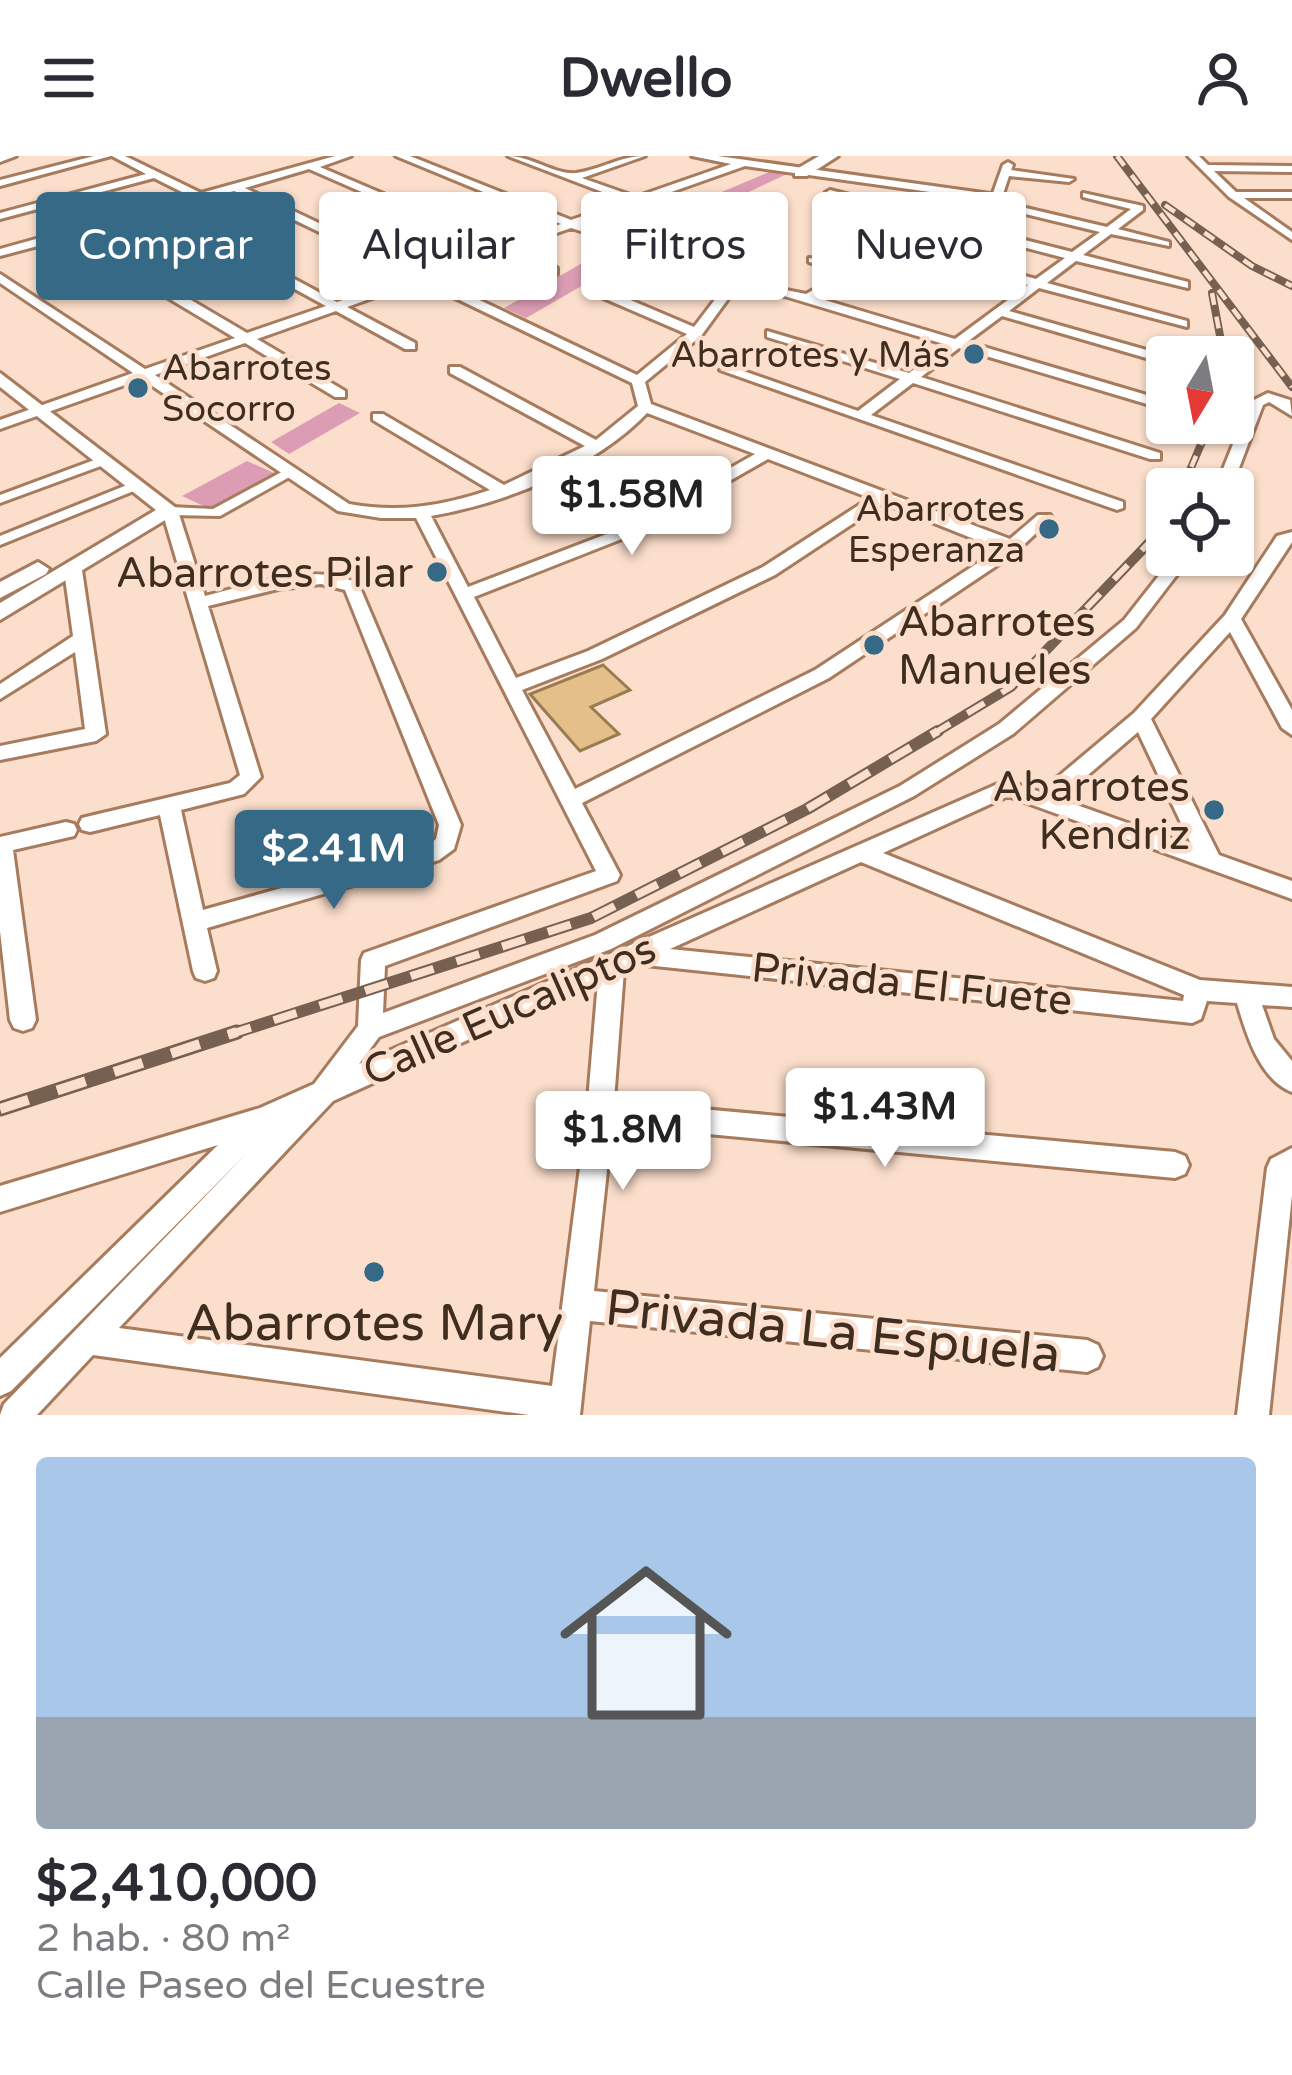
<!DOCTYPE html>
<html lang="es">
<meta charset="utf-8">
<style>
:root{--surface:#fff;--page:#f2f2f3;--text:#2b2b33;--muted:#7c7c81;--line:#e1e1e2;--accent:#366986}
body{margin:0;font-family:"Varela Round",sans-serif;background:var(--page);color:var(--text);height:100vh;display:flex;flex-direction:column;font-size:45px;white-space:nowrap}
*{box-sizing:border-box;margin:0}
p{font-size:39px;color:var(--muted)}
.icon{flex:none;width:66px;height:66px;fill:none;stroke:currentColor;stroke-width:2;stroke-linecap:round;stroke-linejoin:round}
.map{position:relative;height:1259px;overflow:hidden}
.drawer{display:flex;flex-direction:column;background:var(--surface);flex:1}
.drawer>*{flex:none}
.hud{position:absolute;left:36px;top:36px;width:1221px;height:108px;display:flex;gap:24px}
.needle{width:78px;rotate:190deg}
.controls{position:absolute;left:1146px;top:180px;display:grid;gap:24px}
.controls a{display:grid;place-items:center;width:108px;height:108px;border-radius:12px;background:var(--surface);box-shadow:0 3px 9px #0004;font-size:60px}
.price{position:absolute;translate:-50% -102px;padding:0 27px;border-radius:12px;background:#fff;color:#222;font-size:39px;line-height:78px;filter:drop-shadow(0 3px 6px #0008)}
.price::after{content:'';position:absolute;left:50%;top:72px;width:36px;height:27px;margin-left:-18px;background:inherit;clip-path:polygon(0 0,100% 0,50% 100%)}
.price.selected{background:var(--accent);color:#fff}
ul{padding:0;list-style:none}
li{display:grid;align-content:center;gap:24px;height:636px;padding:0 36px}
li+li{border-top:3px solid var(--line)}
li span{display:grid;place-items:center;height:372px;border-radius:12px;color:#555}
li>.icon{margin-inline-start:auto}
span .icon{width:216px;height:216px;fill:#fffc;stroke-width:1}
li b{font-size:51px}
.chip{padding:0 42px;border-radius:12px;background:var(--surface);box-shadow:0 3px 9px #0004;font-size:42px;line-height:108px}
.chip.selected{background:var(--accent);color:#fff}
header{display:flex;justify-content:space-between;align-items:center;height:156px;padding:0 36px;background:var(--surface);font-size:54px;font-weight:700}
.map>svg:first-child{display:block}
.green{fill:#dc9db4}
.building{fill:#e4bf8a;stroke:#997c51;stroke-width:3}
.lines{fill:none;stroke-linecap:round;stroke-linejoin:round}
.pedestrian-casing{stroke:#a77b5d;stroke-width:6}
.minor-casing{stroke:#a77b5d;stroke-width:6}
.tertiary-casing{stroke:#a77b5d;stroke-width:6}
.primary-casing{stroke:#a77b5d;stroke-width:6}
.pedestrian{fill:#fff;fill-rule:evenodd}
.minor{fill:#fff;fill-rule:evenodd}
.tertiary{fill:#fff;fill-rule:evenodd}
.primary{fill:#fff;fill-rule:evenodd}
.rail-far3-casing{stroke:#756051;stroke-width:8}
.rail-far2-casing{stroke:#756051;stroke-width:10}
.rail-far1-casing{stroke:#756051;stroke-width:12}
.rail-casing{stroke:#756051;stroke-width:15}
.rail-far3{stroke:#fbdecb;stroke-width:4.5;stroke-dasharray:12;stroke-linecap:butt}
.rail-far2{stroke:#fbdecb;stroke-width:6;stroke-dasharray:20;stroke-linecap:butt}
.rail-far1{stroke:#fbdecb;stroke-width:8;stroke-dasharray:24;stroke-linecap:butt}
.rail{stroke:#fbdecb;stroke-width:10;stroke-dasharray:30;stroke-linecap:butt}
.poi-dot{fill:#366986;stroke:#fbdecb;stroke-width:4.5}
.labels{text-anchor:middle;stroke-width:9;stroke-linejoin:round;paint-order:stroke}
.far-poi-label{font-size:36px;fill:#3f2d20;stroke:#fbdecb;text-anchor:end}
.poi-label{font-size:42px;fill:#3f2d20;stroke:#fbdecb;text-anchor:end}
.street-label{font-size:42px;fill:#3f2d20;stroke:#fbdecb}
.near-poi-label{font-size:51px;fill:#3f2d20;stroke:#fbdecb}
.near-street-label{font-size:51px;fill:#3f2d20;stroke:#fbdecb}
</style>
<header><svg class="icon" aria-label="menu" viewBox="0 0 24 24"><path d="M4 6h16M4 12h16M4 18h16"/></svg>Dwello<svg class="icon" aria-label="person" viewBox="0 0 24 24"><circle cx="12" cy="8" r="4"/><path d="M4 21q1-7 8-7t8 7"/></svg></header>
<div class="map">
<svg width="1292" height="1259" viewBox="0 0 1292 1259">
<rect width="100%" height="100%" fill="#fbdecb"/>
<path class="green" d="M774 14 789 17 694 62 674 56Z
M666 59 689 68 526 162 504 152Z
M339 247 360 257 289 298 271 286Z
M247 305 274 317 210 353 182 340Z"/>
<path class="building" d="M603 509 630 534 591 551 619 578 580 595 530 538Z"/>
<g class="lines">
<defs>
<path id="pedestrian" d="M105 300 111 304 109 307 0 347V339Z
M289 312 295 316 293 319 220 360 170 359 164 355 170 351 213 353Z
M137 325 141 326V332L0 389V380Z"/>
<path id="minor" d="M0 0H16L0 6Z
M94 0H111L0 30V24Z
M112 0H125L201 37 335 0H351L320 11 501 88 561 68 396 0H410L571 64 626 45 508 0C531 0 555 19 576 17 600 14 620 0 645 0L582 22 636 41 731 8 692 0H718L990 38 993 37 1003 9 1008 6 1013 9 1011 14 1074 23 1069 26 1009 20 1002 41 992 44 1107 71 1131 53 1083 41V37L1143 50V54L1118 73 1169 86V90L1111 78 1083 99 1188 126V132L1076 105 1047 127 1187 165V171L1039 132 1009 155 1171 201H1167V208L1002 160 967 186 1167 245V254L959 192 921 221 1160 297V303H1150L913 227 871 259 1123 346V352L1117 354 720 214 732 211 858 255 900 223 767 181V175L909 217 947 189 781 139V133L806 138 844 116 809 106V102L852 111 888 90 823 71V67L896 85 928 66 825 37 830 34 936 61 966 41 745 10 646 45 757 85 769 42 774 39 779 42 765 92 701 180 645 226 651 248 1010 383 1038 359H1050L1052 362 1014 398 829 522 582 647 620 719 617 725 385 810 383 857 595 779 900 630 999 568 1124 464 1175 399H1192L1136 472 1013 578 914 640 611 793 379 881 359 908 1000 627 1007 625 1040 636 1134 557 1225 459 1277 380 1292 376V386L1241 463 1292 554V579L1282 572 1230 476 1151 563 1219 699 1292 725V743L1008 640 883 697 1200 824 1292 831V851L1262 849 1274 883 1292 905V936C1259 923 1246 877 1237 847L1207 845 1201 863 1192 867 636 808 624 814 614 945 1175 996 1185 1000 1189 1009 1185 1018 1175 1022 612 969 594 1135 1087 1184 1098 1189 1103 1200 1098 1211 1087 1216 590 1165 580 1259H529L93 1199 37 1259H0L4 1248 247 997 11 1235 0 1240V1202L218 989 0 1056V1030L260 952 314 928 358 870 361 804 364 797 596 715 416 362H381L338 355 142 223 0 273V264L133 217 0 127V118L145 213 235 182 68 82 0 100V93L190 40 154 22 0 63V57L146 18ZM309 13 490 92 422 116 245 32ZM234 35 411 120 337 146 166 54ZM977 42 980 43V47L1100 76 1072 96 947 64 977 46ZM636 48 754 91 728 126 656 98H648V102L723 133 694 171 595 129H587V135L687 178 637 219 431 121 500 96 549 118H557V112L511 93 571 72 613 85V81L581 68ZM155 57 326 150 247 177 79 78ZM939 69 1065 102 1036 123 908 88ZM899 93 1028 129 955 183 818 142ZM420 125 632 227 638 250 596 284 460 211H450V217L585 290 504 329 383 258H373V264L490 334C442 350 399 357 349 348L155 219 245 187 335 241H345V235L257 183 336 155 405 193H415V187L347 151ZM647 257 755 298 630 369 468 431 431 360C505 347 595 312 647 257ZM768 303 870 342 763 411 588 495 516 522 474 441 642 375ZM884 347 999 393 815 514 575 633 522 534 602 503 775 419ZM1138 576 1192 690 1060 643ZM861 706 1184 839 1183 845 670 793ZM598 825 587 956 552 1230 119 1172 333 945Z
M1188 0H1199L1208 9 1292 10V16L1214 15 1236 36H1292V42H1244L1292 76V84L1229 41Z
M1268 237 1290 244 1292 260 1269 246 1263 249 1231 333H1215L1250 246Z
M170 350 178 355 205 440C253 428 310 406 358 427L461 669 454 693 439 704 207 772 217 815 214 822 205 825 196 822 193 815 160 659 90 676 82 674 79 668 82 662 90 660 230 627 240 619 162 355ZM321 428 345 434 439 669 436 683 424 692 203 754 181 654 244 638 261 621 208 450 278 433Z
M73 409 82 414 106 578 96 585 0 604V590L85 573 75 496 0 543V528L73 480 64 414Z
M66 666 74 668 77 674 74 680 13 694 36 864 32 872 23 875 14 872 10 864 0 775V681Z
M1292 992V1039L1269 1259H1237L1267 1012 1271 1003Z"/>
<path id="tertiary" d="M0 217 180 355 0 464V447L156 354 0 231Z
M38 406 49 413 46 418 0 442V426Z"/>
<path id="primary" d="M819 0H838L807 20H795V14Z"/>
</defs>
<use href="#pedestrian" class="pedestrian-casing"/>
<use href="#minor" class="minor-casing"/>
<use href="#tertiary" class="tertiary-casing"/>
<use href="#primary" class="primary-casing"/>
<use href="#pedestrian" class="pedestrian"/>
<use href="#minor" class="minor"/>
<use href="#tertiary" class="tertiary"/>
<use href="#primary" class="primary"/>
<defs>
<path id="rail-far3" d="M1117 0 1292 231
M1165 49 1252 110 1292 130
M1212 137 1224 201
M1182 333 1210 267"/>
<path id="rail-far2" d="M933 578 1011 531 1167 368"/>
<path id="rail-far1" d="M228 879 591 762 807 653 938 575"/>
<path id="rail" d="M0 953 237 876"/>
</defs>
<use href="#rail-far3" class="rail-far3-casing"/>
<use href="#rail-far2" class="rail-far2-casing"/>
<use href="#rail-far1" class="rail-far1-casing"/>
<use href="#rail" class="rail-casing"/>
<use href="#rail-far3" class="rail-far3"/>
<use href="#rail-far2" class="rail-far2"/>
<use href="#rail-far1" class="rail-far1"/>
<use href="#rail" class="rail"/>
</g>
<g class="poi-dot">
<circle cx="974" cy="198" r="12"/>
<circle cx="138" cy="232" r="12"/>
<circle cx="1049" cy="373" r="12"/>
<circle cx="437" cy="416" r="12"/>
<circle cx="874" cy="489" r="12"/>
<circle cx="1214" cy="654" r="12"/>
<circle cx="374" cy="1116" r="12"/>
</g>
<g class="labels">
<g class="far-poi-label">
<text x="950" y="211">Abarrotes y Más</text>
<text x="162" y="224" text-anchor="start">Abarrotes<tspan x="162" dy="41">Socorro</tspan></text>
<text x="1025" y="365">Abarrotes<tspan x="1025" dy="41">Esperanza</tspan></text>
</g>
<g class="poi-label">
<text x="413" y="431">Abarrotes Pilar</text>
<text x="898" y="480" text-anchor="start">Abarrotes<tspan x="898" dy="48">Manueles</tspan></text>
<text x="1190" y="645">Abarrotes<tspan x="1190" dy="48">Kendriz</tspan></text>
</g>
<g class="street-label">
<text transform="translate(912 827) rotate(6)" y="15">Privada El Fuete</text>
<text transform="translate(509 853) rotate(-24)" y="15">Calle Eucaliptos</text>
</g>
<g class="near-poi-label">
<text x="374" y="1184">Abarrotes Mary</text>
</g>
<g class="near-street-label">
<text transform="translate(833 1174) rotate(6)" y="18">Privada La Espuela</text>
</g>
</g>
</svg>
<div class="controls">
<a><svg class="needle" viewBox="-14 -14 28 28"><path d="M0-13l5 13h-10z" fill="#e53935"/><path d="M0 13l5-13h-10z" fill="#7c7c81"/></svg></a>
<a><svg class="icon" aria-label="locate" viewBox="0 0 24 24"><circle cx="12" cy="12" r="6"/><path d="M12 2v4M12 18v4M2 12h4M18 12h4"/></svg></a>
</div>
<b class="price" style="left:632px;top:402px">$1.58M</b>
<b class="price selected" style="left:334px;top:756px">$2.41M</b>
<b class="price" style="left:885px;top:1014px">$1.43M</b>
<b class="price" style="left:623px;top:1037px">$1.8M</b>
<div class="hud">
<a class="chip selected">Comprar</a>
<a class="chip">Alquilar</a>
<a class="chip">Filtros</a>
<a class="chip">Nuevo</a>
</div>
</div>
<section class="drawer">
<ul>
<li><span style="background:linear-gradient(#a9c7e8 70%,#9aa5b1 0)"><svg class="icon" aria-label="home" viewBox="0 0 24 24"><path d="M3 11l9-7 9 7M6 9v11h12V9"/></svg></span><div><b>$2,410,000</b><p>2 hab. · 80 m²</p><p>Calle Paseo del Ecuestre</p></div></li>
</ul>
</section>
